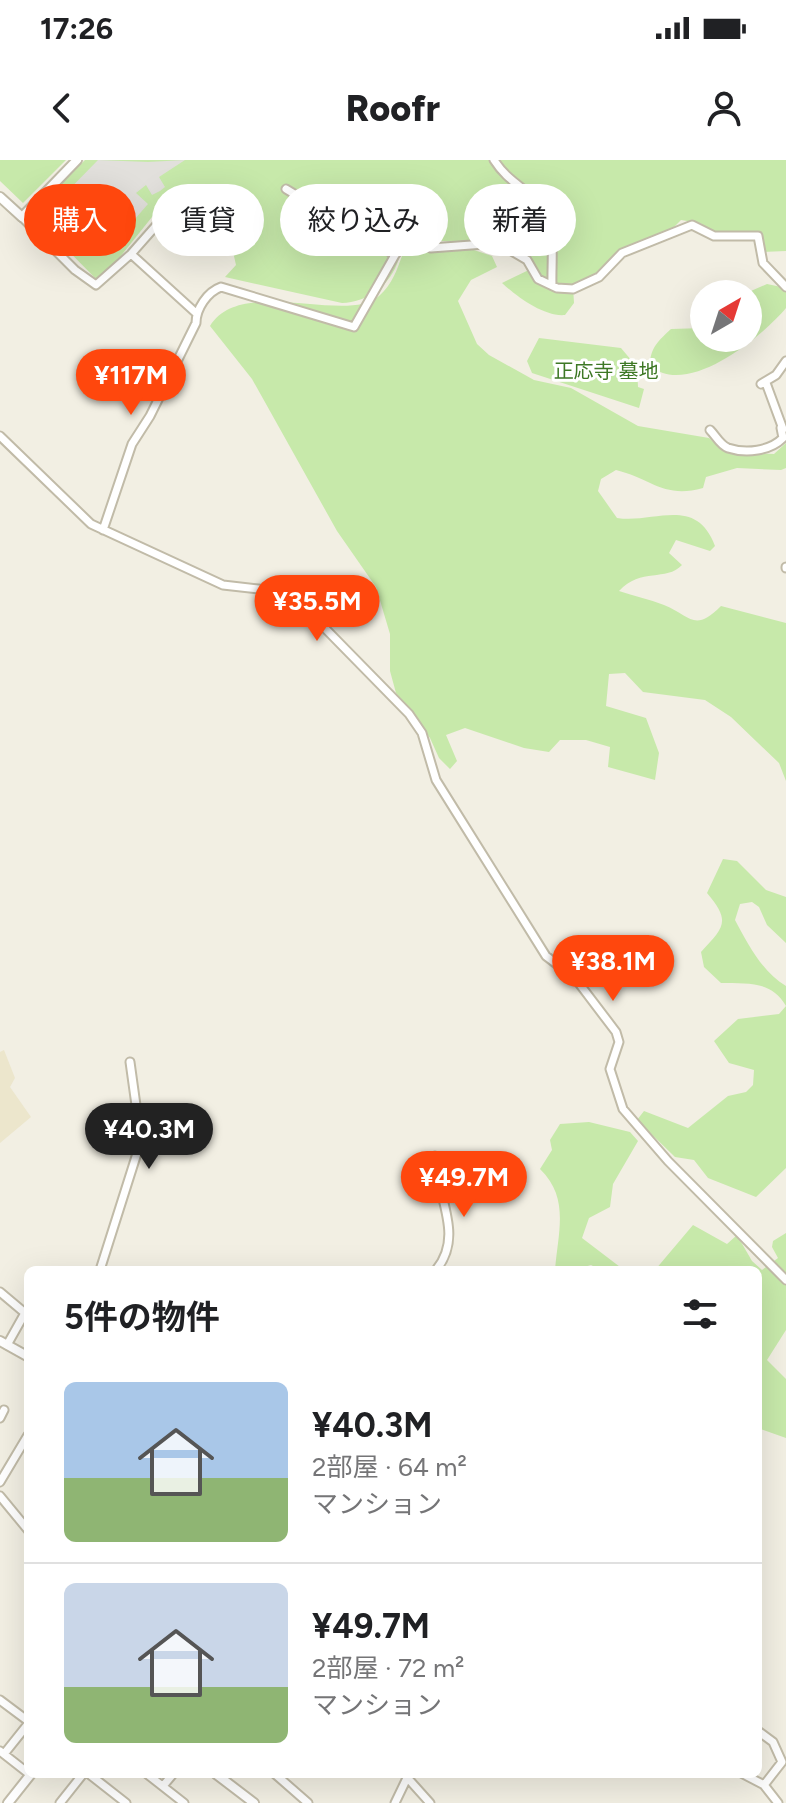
<!DOCTYPE html>
<html lang="ja">
<meta charset="utf-8">
<style>
:root{--surface:#fff;--page:#f2f2f2;--text:#202124;--muted:#757577;--line:#e0e0e0;--accent:#ff470d}
body{margin:0;font-family:Figtree,"Noto Sans JP",sans-serif;background:var(--page);color:var(--text);height:100vh;display:flex;flex-direction:column;font-size:30px;white-space:nowrap}
*{box-sizing:border-box;margin:0}
p{font-size:26px;color:var(--muted)}
.icon{flex:none;width:44px;height:44px;fill:none;stroke:currentColor;stroke-width:2;stroke-linecap:round;stroke-linejoin:round}
.map{position:relative;flex:1;overflow:hidden}
.side{position:absolute;left:24px;top:1106px;width:738px;height:512px;display:flex;flex-direction:column;background:var(--surface);border-radius:12px;box-shadow:0 8px 32px #0002}
.side>*{flex:none}
.hud{position:absolute;left:24px;top:24px;width:738px;height:72px;display:flex;gap:16px}
.needle{width:52px;rotate:39deg}
.tools{position:absolute;left:690px;top:120px;display:grid;gap:16px}
.tools a{display:grid;place-items:center;width:72px;height:72px;border-radius:50%;background:var(--surface);box-shadow:0 8px 32px #0002;font-size:40px}
.price{position:absolute;translate:-50% -68px;padding:0 18px;border-radius:28px;background:var(--accent);color:#fff;font-size:26px;line-height:52px;filter:drop-shadow(0 2px 4px #0008)}
.price::after{content:'';position:absolute;left:50%;top:48px;width:24px;height:18px;margin-left:-12px;background:inherit;clip-path:polygon(0 0,100% 0,50% 100%)}
.price.active{background:#222;color:#fff}
ul{padding:0;list-style:none}
li{display:flex;align-items:center;gap:24px;height:200px;padding:0 40px}
li+li{border-top:2px solid var(--line)}
li span{display:grid;place-items:center;flex:none;width:224px;height:160px;border-radius:12px;color:#555}
li>.icon{margin-inline-start:auto}
span .icon{width:96px;height:96px;fill:#fffc;stroke-width:1}
li b{font-size:34px}
h2{display:flex;justify-content:space-between;align-items:center;height:96px;padding:0 40px;font-size:34px}
.chip{padding:0 28px;border-radius:36px;background:var(--surface);box-shadow:0 8px 32px #0002;font-size:28px;line-height:72px}
.chip.active{background:var(--accent);color:#fff}
.status{display:flex;justify-content:space-between;align-items:center;height:56px;padding:0 40px;background:var(--surface);direction:ltr}
.status svg{height:22px;fill:currentColor}
header{display:flex;justify-content:space-between;align-items:center;height:104px;padding:0 40px;background:var(--surface);font-size:36px;font-weight:800}
.map>svg:first-child{display:block}
.education{fill:#ece6cc}
.green{fill:#c7e9aa}
.parking{fill:#e2e0dc}
.lines{fill:none;stroke-linecap:round;stroke-linejoin:round}
.minor-casing{stroke:#c1bba8;stroke-width:11}
.tertiary-casing{stroke:#c1bba8;stroke-width:12}
.minor{stroke:#fff;stroke-width:7}
.tertiary{stroke:#fff;stroke-width:8}
.labels{text-anchor:middle;stroke-width:6;stroke-linejoin:round;paint-order:stroke}
.park-label{font-size:20px;fill:#3d7825;stroke:#fff}
</style>
<div class="status"><b>17:26</b><svg viewBox="0 0 49 12"><path d="M0 12V9h3v3zM5 12V6h3v6zM10 12V3h3v9zM15 12V0h3v12zM26 1h20v11H26zM47 4h2v5h-2z"/></svg></div>
<header><svg class="icon" aria-label="back" viewBox="0 0 24 24"><path d="M15 5l-7 7 7 7"/></svg>Roofr<svg class="icon" aria-label="person" viewBox="0 0 24 24"><circle cx="12" cy="8" r="4"/><path d="M4 21q1-7 8-7t8 7"/></svg></header>
<div class="map">
<svg width="786" height="1643" viewBox="0 0 786 1643">
<rect width="100%" height="100%" fill="#f2efe3"/>
<path class="education" d="M4 890 15 918 10 927 31 957 0 983V892Z"/>
<path class="green" d="M0 0H66L23 43 0 21Z
M85 0H786V91L759 92 757 71 722 76 700 63 681 60 669 72 618 91 596 115 573 126 574 143 565 155C544 157 517 137 502 123L535 107C517 77 439 82 405 80 400 89 401 95 397 104 387 128 367 142 342 143L225 117 236 105 231 83 172 32 104 117 97 120 31 53Z
M410 85 471 89 492 96 497 107 471 120 458 141 477 184 489 195 534 220 571 228 638 266 709 278 726 292 774 294 786 283V308L781 310 737 308 706 317 703 328C664 339 652 319 616 310L601 319 598 331 617 358C654 364 696 335 715 386L710 391 676 380 669 393 682 405C666 422 641 407 619 431 634 436 649 439 664 445 691 456 694 473 721 446L786 463V621L779 603 731 557 705 540 643 532 625 513 609 514 606 546 646 558 659 593 655 620 608 607 610 587 586 580H560L549 592 524 588 465 568 446 575 457 601 450 609 439 598 430 578 396 533 390 511V474L376 427 337 371 252 219 210 166C242 115 347 165 379 136 394 123 398 106 405 88Z
M767 124 786 128V148C761 178 685 239 650 205 650 188 659 180 671 169L704 168V178H748V134H744Z
M539 178 621 188 637 207 638 227 644 229 639 248 532 213 527 201Z
M723 699 737 701 766 730 786 737V783L767 765 759 747 752 742 740 744 735 760C748 784 762 812 786 826V846C771 820 748 824 721 823L704 807 701 792C723 768 732 762 707 733Z
M786 846V1008L756 1037 708 1018 694 1000 675 997 637 960 644 951 688 968 728 936 746 932 753 925 754 910 729 903 714 881 738 859 779 854Z
M589 962 630 972 638 981 613 1024 610 1047 589 1058 582 1078 624 1110H601L591 1105 574 1110H555C558 1072 570 1038 540 1009L552 990 550 980 560 964Z
M693 1065 727 1084 737 1075 752 1101 762 1110 778 1098 772 1087 773 1081 786 1073V1170L767 1200 786 1219V1278L758 1268V1110H655Z"/>
<path class="parking" d="M98 0 148 2 185 0 159 17 165 27 160 31 152 35 146 25 136 33 148 44 121 75 116 72 111 78 72 79 57 64 50 49Z"/>
<g class="lines">
<defs>
<path id="minor" d="M494 0C506 19 520 25 536 40 558 61 551 97 552 125
M286 29 395 95 409 77 431 88 498 83 527 100 538 119 557 128 573 129 599 117 622 93 692 65 714 76H758L763 103 786 127
M22 57 75 110 96 125 131 94 176 43 223 86
M131 94 196 153
M766 223 783 269
M761 224 776 215 786 201
M710 270C716 276 720 285 728 288 746 294 770 291 783 278L781 268
M0 276 91 364 223 425 268 430 290 440 310 453 409 554 422 573 436 620 546 796 575 818 616 872 619 882 610 909 623 949 668 1001 786 1120
M103 370 132 284 150 256 196 163C196 149 207 132 221 127L354 167 395 95
M786 408V407
M435 996C436 1036 465 1075 436 1110
M100 1110 139 987 140 974 130 902
M0 1132 25 1153 7 1185
M0 1258 4 1250
M0 1322 28 1275
M0 1336 28 1370
M0 1540 28 1561
M758 1571 773 1582 782 1602 764 1625
M0 1591 28 1613
M4 1594 28 1564
M89 1614 126 1643
M147 1614 184 1643
M275 1614 308 1643
M404 1614 430 1643
M743 1614 764 1625 778 1643
M163 1626 173 1614
M60 1643 83 1614
M395 1643 407 1618"/>
<path id="tertiary" d="M0 37 22 57 77 0
M0 1181 27 1196
M216 1614 254 1643
M8 1643 31 1614"/>
</defs>
<use href="#minor" class="minor-casing"/>
<use href="#tertiary" class="tertiary-casing"/>
<use href="#minor" class="minor"/>
<use href="#tertiary" class="tertiary"/>
</g>
<g class="labels">
<g class="park-label">
<text x="606" y="218">正応寺 墓地</text>
</g>
</g>
</svg>
<div class="tools">
<a><svg class="needle" viewBox="-14 -14 28 28"><path d="M0-13l5 13h-10z" fill="#e53935"/><path d="M0 13l5-13h-10z" fill="#757577"/></svg></a>
</div>
<b class="price" style="left:131px;top:257px">¥117M</b>
<b class="price" style="left:317px;top:483px">¥35.5M</b>
<b class="price" style="left:613px;top:843px">¥38.1M</b>
<b class="price active" style="left:149px;top:1011px">¥40.3M</b>
<b class="price" style="left:464px;top:1059px">¥49.7M</b>
<div class="hud">
<a class="chip active">購入</a>
<a class="chip">賃貸</a>
<a class="chip">絞り込み</a>
<a class="chip">新着</a>
</div>
<section class="side">
<h2>5件の物件<svg class="icon" aria-label="filters" viewBox="0 0 24 24"><path d="M4 7h16M4 17h16"/><circle cx="9" cy="7" r="2"/><circle cx="15" cy="17" r="2"/></svg></h2>
<ul>
<li><span style="background:linear-gradient(#a9c7e8 60%,#8fb573 0)"><svg class="icon" aria-label="home" viewBox="0 0 24 24"><path d="M3 11l9-7 9 7M6 9v11h12V9"/></svg></span><div><b>¥40.3M</b><p>2部屋 · 64 m²</p><p>マンション</p></div></li>
<li><span style="background:linear-gradient(#c9d6e8 65%,#8fb573 0)"><svg class="icon" aria-label="home" viewBox="0 0 24 24"><path d="M3 11l9-7 9 7M6 9v11h12V9"/></svg></span><div><b>¥49.7M</b><p>2部屋 · 72 m²</p><p>マンション</p></div></li>
</ul>
</section>
</div>
